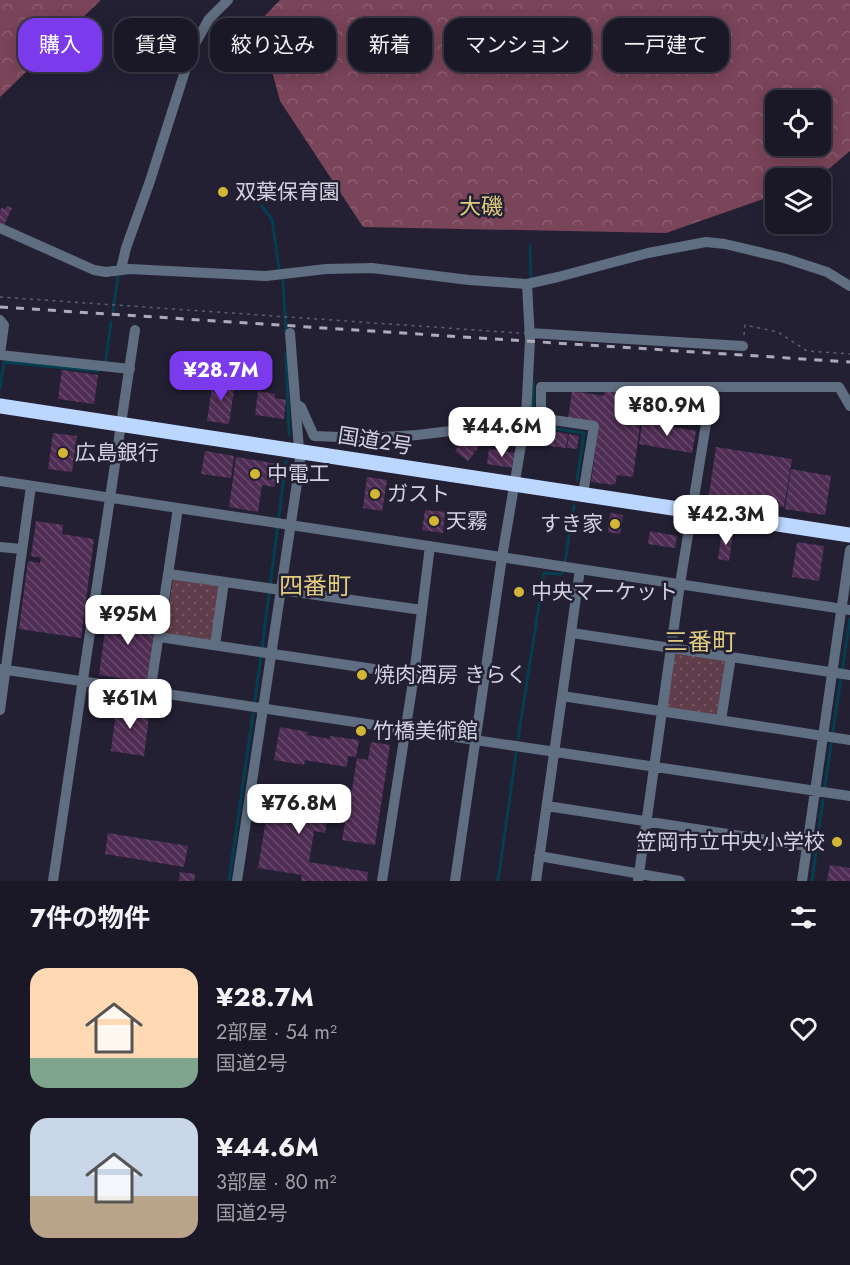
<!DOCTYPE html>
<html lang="ja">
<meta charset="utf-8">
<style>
:root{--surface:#1a1827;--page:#23212f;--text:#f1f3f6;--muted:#9fa0a7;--line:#383744;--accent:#7c3aed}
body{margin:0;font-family:Jost,"Noto Sans JP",sans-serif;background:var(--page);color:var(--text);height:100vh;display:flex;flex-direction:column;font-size:22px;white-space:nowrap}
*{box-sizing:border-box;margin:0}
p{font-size:20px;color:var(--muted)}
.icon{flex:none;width:33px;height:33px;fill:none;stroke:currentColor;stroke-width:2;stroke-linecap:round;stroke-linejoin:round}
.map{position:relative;height:881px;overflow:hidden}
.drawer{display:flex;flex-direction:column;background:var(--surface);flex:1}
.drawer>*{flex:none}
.banner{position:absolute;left:18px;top:18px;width:814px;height:54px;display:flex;gap:12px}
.fabs{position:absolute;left:765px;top:90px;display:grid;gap:12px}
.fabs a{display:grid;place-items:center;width:66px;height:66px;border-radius:12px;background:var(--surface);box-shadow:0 3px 15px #0003,0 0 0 2px var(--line);font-size:30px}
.price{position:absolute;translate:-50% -51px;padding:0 14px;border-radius:12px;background:#fff;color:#222;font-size:20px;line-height:39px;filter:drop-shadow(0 2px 3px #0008)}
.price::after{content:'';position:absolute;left:50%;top:36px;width:18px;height:14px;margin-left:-9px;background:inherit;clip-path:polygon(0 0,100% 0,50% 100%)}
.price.selected{background:var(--accent);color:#fff}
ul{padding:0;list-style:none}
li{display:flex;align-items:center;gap:18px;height:150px;padding:0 30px}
li span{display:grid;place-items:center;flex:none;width:168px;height:120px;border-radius:18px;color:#555}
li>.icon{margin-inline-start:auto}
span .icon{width:72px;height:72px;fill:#fffc;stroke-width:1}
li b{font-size:26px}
h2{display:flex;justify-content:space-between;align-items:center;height:72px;padding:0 30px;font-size:26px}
.pill{padding:0 21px;border-radius:18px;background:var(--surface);box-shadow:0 3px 15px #0003,0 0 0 2px var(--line);font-size:21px;line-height:54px}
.pill.selected{background:var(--accent);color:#fff}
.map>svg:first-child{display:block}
.forest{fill:url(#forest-crowns);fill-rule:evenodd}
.park{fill:url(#park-dots)}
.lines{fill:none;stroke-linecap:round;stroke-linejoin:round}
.stream{stroke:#033f50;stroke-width:3}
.building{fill:url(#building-back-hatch)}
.path{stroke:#605e70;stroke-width:1.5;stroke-dasharray:3 4.5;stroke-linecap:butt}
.minor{stroke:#606e81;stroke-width:10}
.highway{stroke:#bcd7ff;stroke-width:15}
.rail{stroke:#adabbb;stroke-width:3;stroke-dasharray:8 8;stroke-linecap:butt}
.poi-dot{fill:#d4b635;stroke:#232034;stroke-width:2}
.labels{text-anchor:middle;stroke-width:5;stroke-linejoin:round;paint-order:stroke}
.poi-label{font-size:21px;fill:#d3d2e0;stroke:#232034;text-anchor:start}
.street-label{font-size:21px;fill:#d3d2e0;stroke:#232034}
.neighbourhood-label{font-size:22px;fill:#e0cc7f;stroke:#232034}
.quarter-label{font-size:24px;fill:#e0cc7f;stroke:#232034}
</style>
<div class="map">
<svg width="850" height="881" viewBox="0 0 850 881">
<defs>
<pattern id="forest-crowns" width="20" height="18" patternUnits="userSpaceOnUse" patternTransform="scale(1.5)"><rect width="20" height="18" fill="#7a4459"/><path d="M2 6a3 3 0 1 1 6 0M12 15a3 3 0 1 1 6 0" fill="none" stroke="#8c5e71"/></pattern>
<pattern id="park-dots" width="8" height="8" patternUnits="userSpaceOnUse" patternTransform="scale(1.5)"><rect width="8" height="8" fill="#5f3d4a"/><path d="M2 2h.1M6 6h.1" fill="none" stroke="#755864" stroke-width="1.8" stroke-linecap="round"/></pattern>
<pattern id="building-back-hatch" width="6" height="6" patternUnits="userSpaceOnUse" patternTransform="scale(1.5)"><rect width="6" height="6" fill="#502d54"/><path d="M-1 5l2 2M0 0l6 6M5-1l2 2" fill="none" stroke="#684b6c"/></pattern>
</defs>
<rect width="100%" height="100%" fill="#232034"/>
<path class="forest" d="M0 0H101L0 97Z
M280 0H850V151L818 178H776L775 195 666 233 363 227 280 101 259 22ZM776 100H820V146H776Z"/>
<path class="park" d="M173 579 220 586 213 640 165 633Z
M672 648 731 657 721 720 662 711Z"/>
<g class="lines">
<path class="stream" d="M262 206 272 219 279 268
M530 246 531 278
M283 280 286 332
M113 311 118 276
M286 354 289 435
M105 365 111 322
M0 388 4 362 98 371
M533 413V381
M532 420V425L584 433 577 480
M565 562 574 506
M262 649 286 461
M842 671 850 619
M255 700 261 656
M518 739 544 573 561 574 563 572
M825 786 841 677
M229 881 253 714
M498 881 516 754
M812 881 823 800"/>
</g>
<path class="building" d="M7 206 12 208 4 225 0 224V212L1 208 5 209Z
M62 370 98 375 94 404 58 399Z
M213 380 235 383 229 424 207 421Z
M605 389 644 395 633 477 617 475 615 485 591 482 599 424 568 420 572 391 604 396Z
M258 391 275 394V398L286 400 284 419 255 415Z
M643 419 667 423 666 426 696 431 692 453 639 444Z
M544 430 568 434 566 448 542 445Z
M53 433 77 436 72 472 48 469Z
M569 434 579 436 577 449 567 448Z
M465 437 479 447 468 461 455 451Z
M716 447 792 459 784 507 709 495Z
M489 449 516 453 514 468 487 464Z
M205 451 234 456 231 478 201 474Z
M236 457 278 464 275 487 262 485 258 512 229 507Z
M791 469 831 476 825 515 785 509Z
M367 477 387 480 382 511 363 508Z
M425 510 445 512 443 533 422 530Z
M610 513 623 515 620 534 608 532Z
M36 521 63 525 62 534 94 539 81 638 19 629 28 561 40 563 41 558 31 556Z
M650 531 677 536 675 548 648 544Z
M722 531 733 533 729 561 718 559Z
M797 542 824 546 819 581 792 577Z
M108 609 156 616 147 682 99 675Z
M117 704 150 709 144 756 111 751Z
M280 727 308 732 307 735 330 739V736L359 740 356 757 348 756 347 767 305 760 304 765 274 760Z
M371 742 390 745 375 845 342 840 345 823 333 821 338 787 352 790 357 758 368 760Z
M272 784 331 793 325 833 314 831 309 862 368 872 367 881H301L302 875 258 868Z
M108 833 188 846 184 867 105 854Z
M830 865 850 868V881H827Z
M180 872 195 874 194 881H179Z"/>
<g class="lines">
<path class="path" d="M0 297 519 333
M744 335 745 325 778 332 807 351 850 354"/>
<path class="minor" d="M0 228 94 270 106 272 130 269 266 276 326 269 372 268 469 280 527 284 558 277 648 253 706 242 725 244 784 258 827 272 850 286
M121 269 126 248 150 181 192 49 209 19 228 0
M0 320 4 325 0 354
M529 333 743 346
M0 355 130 369
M296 404 301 407 314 436 366 438 417 435 476 428 526 416 594 426 583 494
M541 417V387H839L850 406
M0 481 850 610
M0 547 21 549
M169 574 422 610
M572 633 850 675
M159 637 414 675
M215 645 224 582
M0 669 850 796
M150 693 178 508
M562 696 850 740
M0 710 31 486
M721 720 731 657
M547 806 806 846
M539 856 680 881
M53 881 135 330
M237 881 300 463 290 333
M382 881 414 675 430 546
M455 881 502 557 526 416 530 340 527 284
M536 881 580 569
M638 881 680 584 712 387
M802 881 850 550"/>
<path class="highway" d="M0 406 850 535"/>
<path class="rail" d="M0 307 850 362"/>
</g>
<g class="poi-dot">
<circle cx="223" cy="192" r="6"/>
<circle cx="63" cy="453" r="6"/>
<circle cx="255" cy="474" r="6"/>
<circle cx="375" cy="494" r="6"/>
<circle cx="434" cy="521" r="6"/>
<circle cx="615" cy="524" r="6"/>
<circle cx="519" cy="592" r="6"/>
<circle cx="362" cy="675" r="6"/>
<circle cx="361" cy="731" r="6"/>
<circle cx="837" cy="842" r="6"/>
</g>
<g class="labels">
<g class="poi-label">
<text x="235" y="199">双葉保育園</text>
<text x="75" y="460">広島銀行</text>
<text x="267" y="481">中電工</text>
<text x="387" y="501">ガスト</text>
<text x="446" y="528">天霧</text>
<text x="603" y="531" text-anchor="end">すき家</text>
<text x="531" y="599">中央マーケット</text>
<text x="374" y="682">焼肉酒房 きらく</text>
<text x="373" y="738">竹橋美術館</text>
<text x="825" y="849" text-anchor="end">笠岡市立中央小学校</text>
</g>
<g class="street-label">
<text transform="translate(375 441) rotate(9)" y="7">国道2号</text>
</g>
<g class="neighbourhood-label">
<text x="481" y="214">大磯</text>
</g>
<g class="quarter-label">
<text x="315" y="594">四番町</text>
<text x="700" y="650">三番町</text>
</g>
</g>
</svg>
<div class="fabs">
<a><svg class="icon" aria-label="locate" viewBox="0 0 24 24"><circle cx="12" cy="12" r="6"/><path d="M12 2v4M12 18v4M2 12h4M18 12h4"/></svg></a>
<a><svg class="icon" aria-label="layers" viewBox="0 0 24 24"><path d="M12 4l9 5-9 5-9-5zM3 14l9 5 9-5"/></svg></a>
</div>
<b class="price selected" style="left:221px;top:402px">¥28.7M</b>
<b class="price" style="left:667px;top:437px">¥80.9M</b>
<b class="price" style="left:502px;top:458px">¥44.6M</b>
<b class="price" style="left:726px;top:546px">¥42.3M</b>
<b class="price" style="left:128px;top:646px">¥95M</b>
<b class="price" style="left:130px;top:730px">¥61M</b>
<b class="price" style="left:299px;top:835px">¥76.8M</b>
<div class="banner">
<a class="pill selected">購入</a>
<a class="pill">賃貸</a>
<a class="pill">絞り込み</a>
<a class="pill">新着</a>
<a class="pill">マンション</a>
<a class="pill">一戸建て</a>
</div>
</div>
<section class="drawer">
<h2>7件の物件<svg class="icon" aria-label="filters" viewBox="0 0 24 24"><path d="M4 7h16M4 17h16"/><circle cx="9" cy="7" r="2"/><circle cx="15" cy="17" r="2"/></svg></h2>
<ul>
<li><span style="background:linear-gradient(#ffd9b3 75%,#7fa58c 0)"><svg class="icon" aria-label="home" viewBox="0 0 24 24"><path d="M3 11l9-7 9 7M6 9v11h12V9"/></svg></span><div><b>¥28.7M</b><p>2部屋 · 54 m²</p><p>国道2号</p></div><svg class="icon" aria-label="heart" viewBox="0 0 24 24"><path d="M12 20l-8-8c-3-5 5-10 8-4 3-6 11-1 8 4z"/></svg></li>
<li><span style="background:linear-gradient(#c9d6e8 65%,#b9a48a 0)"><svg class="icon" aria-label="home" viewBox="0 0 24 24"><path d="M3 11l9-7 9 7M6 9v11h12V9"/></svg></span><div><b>¥44.6M</b><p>3部屋 · 80 m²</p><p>国道2号</p></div><svg class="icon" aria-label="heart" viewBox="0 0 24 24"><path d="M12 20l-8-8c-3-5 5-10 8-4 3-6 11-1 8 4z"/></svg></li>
</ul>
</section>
